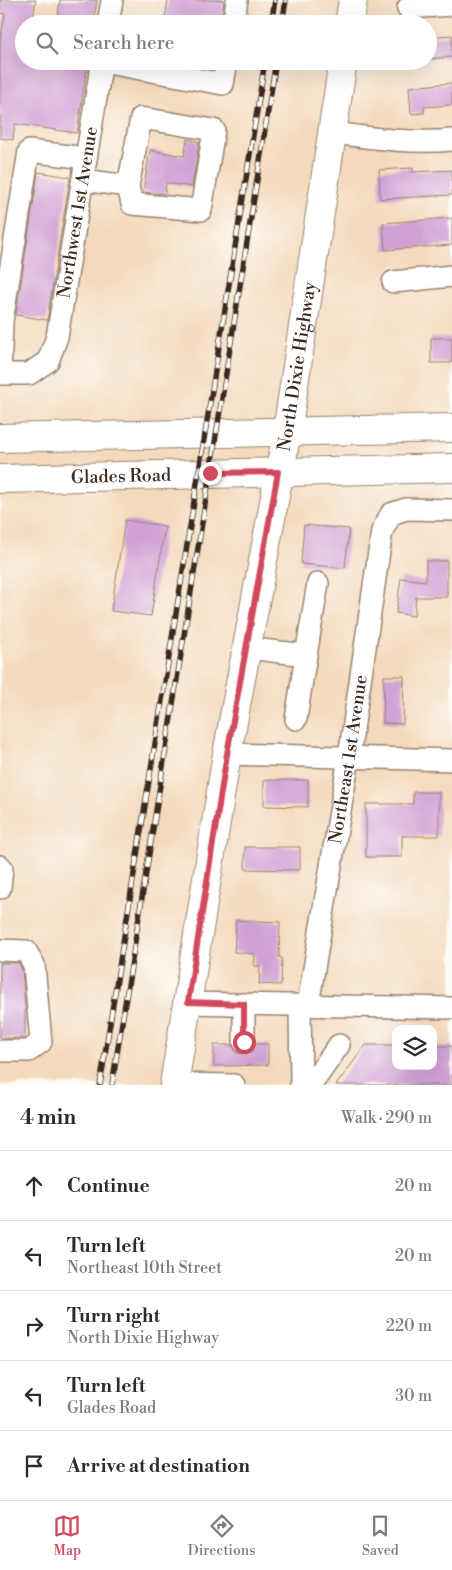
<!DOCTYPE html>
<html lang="en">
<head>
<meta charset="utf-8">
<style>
  body { margin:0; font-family:"Libre Bodoni",serif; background:#f7f7f7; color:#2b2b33 }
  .controls { position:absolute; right:15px; bottom:15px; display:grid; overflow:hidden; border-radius:10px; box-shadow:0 5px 20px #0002 }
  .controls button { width:45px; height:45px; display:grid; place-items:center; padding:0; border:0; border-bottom:1px solid #e1e1e2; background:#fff; color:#2b2b33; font:25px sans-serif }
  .stop { position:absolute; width:15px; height:15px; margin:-11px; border:4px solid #d1495b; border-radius:50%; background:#fff }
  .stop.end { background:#d1495b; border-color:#fff; box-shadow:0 1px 5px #0008 }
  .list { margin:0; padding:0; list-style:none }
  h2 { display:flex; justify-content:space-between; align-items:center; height:65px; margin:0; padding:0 20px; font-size:21px }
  h2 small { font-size:16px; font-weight:400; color:#7c7c81 }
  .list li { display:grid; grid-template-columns:32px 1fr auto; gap:15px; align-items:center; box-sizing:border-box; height:70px; padding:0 20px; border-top:1px solid #e1e1e2 }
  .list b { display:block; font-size:19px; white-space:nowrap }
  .list p { margin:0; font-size:16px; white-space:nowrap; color:#7c7c81 }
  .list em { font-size:16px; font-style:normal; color:#7c7c81 }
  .icon { flex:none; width:28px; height:28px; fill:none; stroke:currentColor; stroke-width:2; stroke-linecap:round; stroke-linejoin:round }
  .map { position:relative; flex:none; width:452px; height:1085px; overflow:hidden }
  .search { position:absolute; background:#fff; box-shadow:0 5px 20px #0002; left:15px; right:15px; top:15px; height:55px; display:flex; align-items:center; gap:12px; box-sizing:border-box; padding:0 18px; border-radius:28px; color:#7c7c81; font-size:19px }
  .sheet { height:415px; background:#fff }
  nav { display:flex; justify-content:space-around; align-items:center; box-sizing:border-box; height:70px; border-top:1px solid #e1e1e2; background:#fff; font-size:14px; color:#7c7c81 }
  nav a { display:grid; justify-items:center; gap:2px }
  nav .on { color:#d1495b }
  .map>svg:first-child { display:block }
</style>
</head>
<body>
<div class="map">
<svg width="452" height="1085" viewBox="0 0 452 1085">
  <rect width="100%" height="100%" fill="#fdfcf7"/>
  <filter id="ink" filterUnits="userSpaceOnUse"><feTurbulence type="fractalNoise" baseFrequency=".02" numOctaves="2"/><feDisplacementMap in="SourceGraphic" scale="10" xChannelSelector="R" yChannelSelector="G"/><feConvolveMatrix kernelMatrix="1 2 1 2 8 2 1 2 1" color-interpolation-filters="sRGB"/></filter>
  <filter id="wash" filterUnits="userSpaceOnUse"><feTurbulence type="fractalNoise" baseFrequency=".0096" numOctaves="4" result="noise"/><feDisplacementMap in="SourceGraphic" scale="20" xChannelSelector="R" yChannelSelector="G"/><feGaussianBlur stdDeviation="1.12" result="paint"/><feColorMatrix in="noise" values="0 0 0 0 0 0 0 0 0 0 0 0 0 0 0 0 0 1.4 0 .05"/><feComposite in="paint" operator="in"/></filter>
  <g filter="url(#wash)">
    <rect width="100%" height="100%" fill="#f4dabd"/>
    <g id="blocks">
      <!-- building -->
      <path fill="#d1a0d5" d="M0 0H36L32 24H24V61H88L77 133 15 124 13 140 0 138V41L5 14 0 13Z
        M60 0H97L93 24H57Z
        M168 0H224L221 24H164Z
        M452 35V57L428 59V37Z
        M452 83V105L424 107V113L411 114 409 87Z
        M187 139 199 142 192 187 166 183 165 194 143 192 150 150 184 156Z
        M413 168V172L452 170V195L380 199 379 170Z
        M38 172 70 177 47 320 16 315Z
        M452 218V245L385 250 383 223Z
        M431 338H452V363H431Z
        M125 520 165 526 151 616 111 611Z
        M304 525 349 529 345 568 301 564Z
        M426 561H447V597H416L414 616 396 613 401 578 426 581Z
        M384 676H404L403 724 383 723Z
        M264 780H308V807L264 806Z
        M413 792H439V836H402V857H366V804H413Z
        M245 847H300V870L245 869Z
        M236 920 280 922 279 957 282 958 281 985 259 984 260 966H254L255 954 234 952Z
        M0 963H19L22 969 25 1009V1038H0Z
        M256 1044H268V1065L214 1066V1045H232L237 1053 244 1054 251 1053Z
        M366 1045H396V1066H433V1046H452V1085H336Z"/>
    </g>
  </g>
  <g filter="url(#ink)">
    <use href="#blocks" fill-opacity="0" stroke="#98826e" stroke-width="1"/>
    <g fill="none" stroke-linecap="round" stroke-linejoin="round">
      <defs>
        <g id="minor">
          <path d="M408 8 452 5"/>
          <path d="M108 24 112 0"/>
          <path d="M233 24 237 0"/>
          <path d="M102 62 223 84 227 61"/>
          <path d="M332 133C372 138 412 144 452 140"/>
          <path d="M83 180 128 186 132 204 201 210 214 130 141 118 128 186"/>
          <path d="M393 282 452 276"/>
          <path id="s1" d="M0 374H29L48 361 57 337 102 61"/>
          <path d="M0 374 2 322 29 151 86 158"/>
          <path d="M246 648 306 655 318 583"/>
          <path d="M296 719 306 655"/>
          <path d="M227 754 452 760"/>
          <path d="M0 866 2 868 0 888"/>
          <path d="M0 950 26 951 34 965 41 1042 29 1051H0"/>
          <path d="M187 1003 452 1008"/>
          <path d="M244 1004V1042"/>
          <path d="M300 1005 301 1085"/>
          <path id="s2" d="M308 1005 349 757 382 531 391 514 406 509 452 510"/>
          <path d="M175 1084 234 1085"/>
          <path d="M311 1085 339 1045"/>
        </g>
        <g id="major">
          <path d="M349 24 353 0"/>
          <path d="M0 438 452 428"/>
          <path id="s3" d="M0 479 452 468"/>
          <path id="s4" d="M174 1085 227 754 287 432 343 61"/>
        </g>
      </defs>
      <!-- minor casing -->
      <use href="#minor" stroke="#98826e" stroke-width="24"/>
      <!-- major casing -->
      <use href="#major" stroke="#98826e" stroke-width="30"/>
      <!-- minor -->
      <use href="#minor" stroke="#fff" stroke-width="21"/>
      <!-- major -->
      <use href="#major" stroke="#fff" stroke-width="28"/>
      <defs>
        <path id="rail" d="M271 24 275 0
          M282 24 286 0
          M100 1085 265 61
          M112 1085 276 61"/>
      </defs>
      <!-- rail casing -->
      <use href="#rail" stroke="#3b2a1e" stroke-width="5.5"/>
      <!-- rail -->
      <use href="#rail" stroke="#fdfcf7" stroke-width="4" stroke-dasharray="11" stroke-linecap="butt"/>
    </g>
  </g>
  <g fill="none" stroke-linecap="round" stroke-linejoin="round" filter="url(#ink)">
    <!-- route -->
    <path stroke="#d1495b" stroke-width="6" d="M210 473 278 472 227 754 188 1002 244 1004V1042"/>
  </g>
  <g text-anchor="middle" stroke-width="4.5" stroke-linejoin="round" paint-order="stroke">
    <!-- street labels -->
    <g font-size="18" fill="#3b2a1e" stroke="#fdfcf7">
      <text dy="6" stroke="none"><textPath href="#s1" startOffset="204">Northwest 1st Avenue</textPath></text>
      <text dy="6" stroke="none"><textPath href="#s4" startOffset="729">North Dixie Highway</textPath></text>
      <text dy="6" stroke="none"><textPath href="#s3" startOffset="121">Glades Road</textPath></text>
      <text dy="6" stroke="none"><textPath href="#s2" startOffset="249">Northeast 1st Avenue</textPath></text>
    </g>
  </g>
</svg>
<div class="controls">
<button><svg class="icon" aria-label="layers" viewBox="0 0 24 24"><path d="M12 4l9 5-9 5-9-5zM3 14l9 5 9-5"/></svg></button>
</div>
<div class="stop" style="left:244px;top:1042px"></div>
<div class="stop end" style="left:210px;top:473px"></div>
<div class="search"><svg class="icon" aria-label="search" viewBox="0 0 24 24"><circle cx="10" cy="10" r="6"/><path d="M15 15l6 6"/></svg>Search here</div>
</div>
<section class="sheet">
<h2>4 min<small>Walk · 290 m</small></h2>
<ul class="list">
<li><svg class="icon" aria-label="ahead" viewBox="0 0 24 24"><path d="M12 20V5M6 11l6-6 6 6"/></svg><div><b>Continue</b></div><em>20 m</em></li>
<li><svg class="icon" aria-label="left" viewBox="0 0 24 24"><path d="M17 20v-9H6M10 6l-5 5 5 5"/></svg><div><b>Turn left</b><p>Northeast 10th Street</p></div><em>20 m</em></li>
<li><svg class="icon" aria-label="right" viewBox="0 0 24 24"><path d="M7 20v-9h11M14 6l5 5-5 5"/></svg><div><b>Turn right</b><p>North Dixie Highway</p></div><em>220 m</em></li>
<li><svg class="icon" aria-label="left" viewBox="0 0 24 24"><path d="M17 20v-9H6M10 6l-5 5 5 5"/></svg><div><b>Turn left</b><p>Glades Road</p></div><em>30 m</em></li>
<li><svg class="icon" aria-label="arrive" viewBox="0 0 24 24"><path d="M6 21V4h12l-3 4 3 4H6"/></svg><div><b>Arrive at destination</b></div></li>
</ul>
</section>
<nav>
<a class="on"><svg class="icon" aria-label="map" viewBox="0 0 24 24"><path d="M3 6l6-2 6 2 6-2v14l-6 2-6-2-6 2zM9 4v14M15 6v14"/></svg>Map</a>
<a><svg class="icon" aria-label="directions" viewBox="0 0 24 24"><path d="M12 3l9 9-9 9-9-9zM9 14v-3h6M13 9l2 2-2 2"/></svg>Directions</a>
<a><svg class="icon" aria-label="saved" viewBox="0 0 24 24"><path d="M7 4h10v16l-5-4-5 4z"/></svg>Saved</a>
</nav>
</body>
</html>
